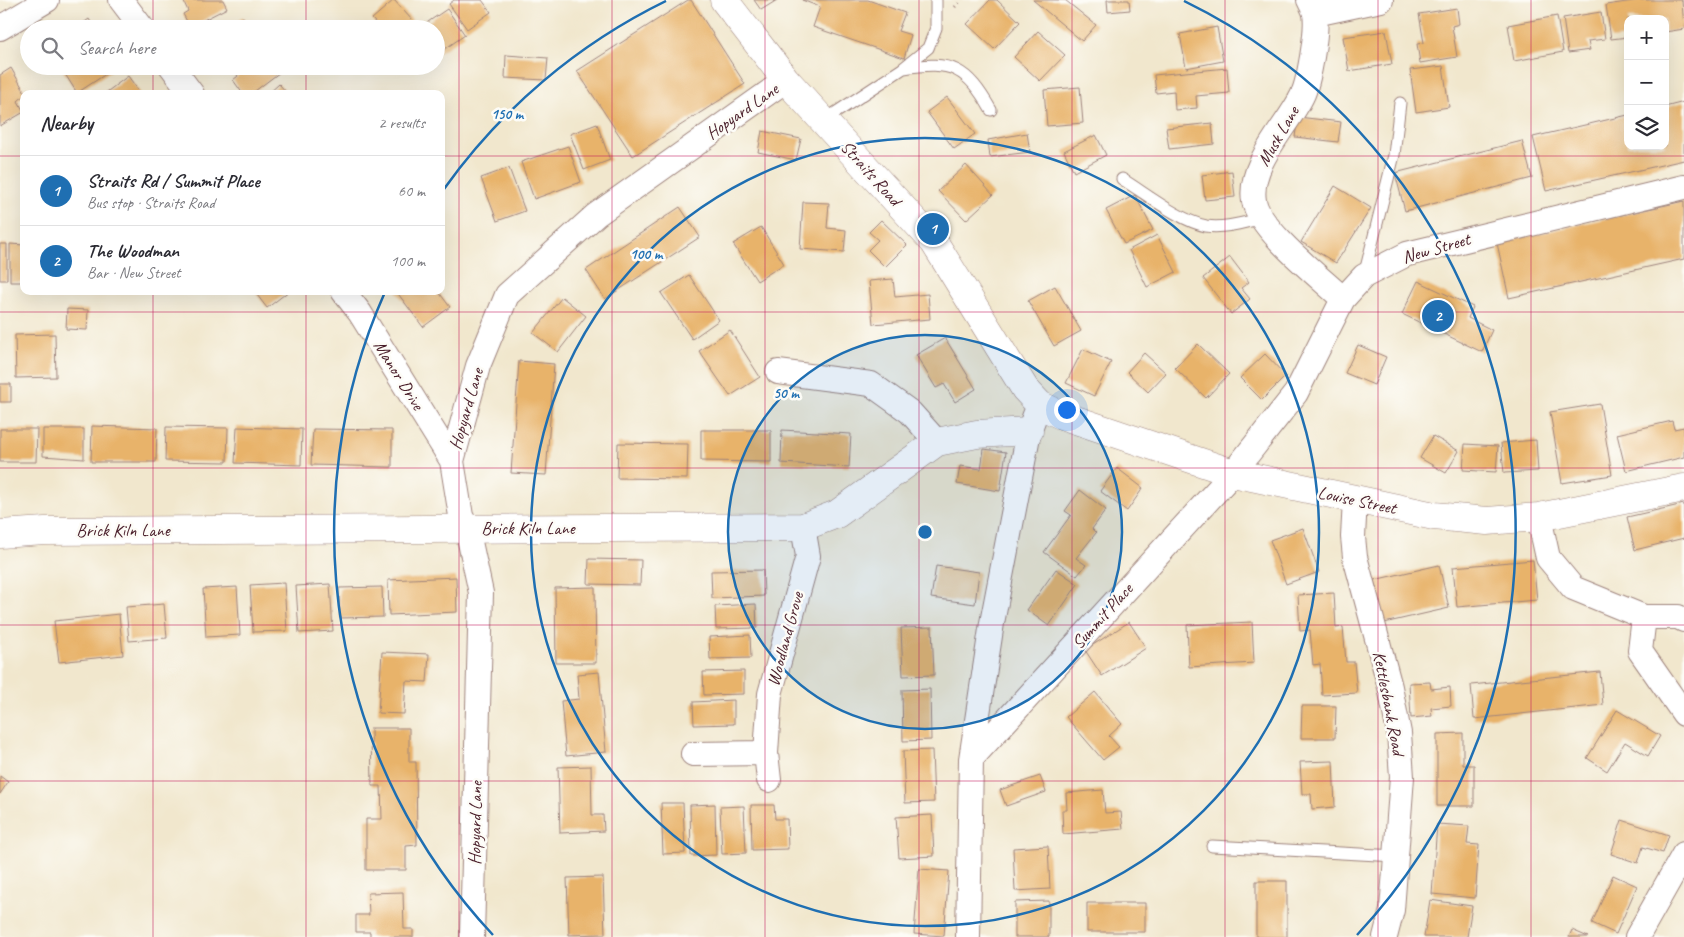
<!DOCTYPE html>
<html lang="en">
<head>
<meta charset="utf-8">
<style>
  body { margin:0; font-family:Caveat,sans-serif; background:#f7f7f7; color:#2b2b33 }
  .controls { position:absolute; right:15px; top:15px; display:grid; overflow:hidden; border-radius:10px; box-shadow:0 5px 20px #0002 }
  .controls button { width:45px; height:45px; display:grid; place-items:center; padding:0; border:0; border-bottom:1px solid #e1e1e2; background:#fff; color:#2b2b33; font:25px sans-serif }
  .you { position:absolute; left:1066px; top:409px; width:18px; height:18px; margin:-12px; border:4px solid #fff; border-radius:50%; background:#1a73e8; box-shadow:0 0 0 8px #1a73e833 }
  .badge { display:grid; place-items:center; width:32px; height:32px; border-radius:50%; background:#1f6fb2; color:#fff; font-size:16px; font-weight:700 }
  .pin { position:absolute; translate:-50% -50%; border:2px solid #fff; box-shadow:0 1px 5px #0006 }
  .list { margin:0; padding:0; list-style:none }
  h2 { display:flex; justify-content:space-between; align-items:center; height:65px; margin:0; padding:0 20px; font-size:21px }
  h2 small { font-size:16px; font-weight:400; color:#7c7c81 }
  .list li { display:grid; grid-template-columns:32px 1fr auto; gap:15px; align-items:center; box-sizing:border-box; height:70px; padding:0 20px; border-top:1px solid #e1e1e2 }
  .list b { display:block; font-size:19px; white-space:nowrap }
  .list p { margin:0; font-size:16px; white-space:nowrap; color:#7c7c81 }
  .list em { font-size:16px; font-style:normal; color:#7c7c81 }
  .icon { flex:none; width:28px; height:28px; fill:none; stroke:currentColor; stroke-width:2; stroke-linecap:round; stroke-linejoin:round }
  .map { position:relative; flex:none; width:1684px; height:937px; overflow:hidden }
  .search { position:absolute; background:#fff; box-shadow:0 5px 20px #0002; left:20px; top:20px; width:425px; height:55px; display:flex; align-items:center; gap:12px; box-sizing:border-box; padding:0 18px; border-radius:28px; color:#7c7c81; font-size:19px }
  .panel { position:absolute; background:#fff; box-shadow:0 5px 20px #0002; left:20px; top:90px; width:425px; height:205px; border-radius:10px }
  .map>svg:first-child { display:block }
</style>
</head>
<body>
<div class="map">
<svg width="1684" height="937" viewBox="0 0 1684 937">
  <rect width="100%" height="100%" fill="#fdfcf7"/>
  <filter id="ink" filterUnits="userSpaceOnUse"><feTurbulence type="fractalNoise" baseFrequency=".02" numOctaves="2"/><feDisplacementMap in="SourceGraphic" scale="10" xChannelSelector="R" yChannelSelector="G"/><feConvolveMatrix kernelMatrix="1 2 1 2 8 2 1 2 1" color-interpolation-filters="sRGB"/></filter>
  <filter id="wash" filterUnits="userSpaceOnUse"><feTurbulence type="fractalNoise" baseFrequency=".0096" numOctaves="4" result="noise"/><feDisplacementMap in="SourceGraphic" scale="20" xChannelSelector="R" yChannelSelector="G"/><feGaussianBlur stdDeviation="1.12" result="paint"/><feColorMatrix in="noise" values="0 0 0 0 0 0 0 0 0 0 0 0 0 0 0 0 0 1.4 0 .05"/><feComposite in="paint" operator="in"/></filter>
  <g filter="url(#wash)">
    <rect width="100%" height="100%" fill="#f1e7cd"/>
    <g id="blocks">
      <!-- building -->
      <path fill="#e8b36b" d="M183 0H223L227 8 190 27 183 14 188 11Z
        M394 0 412 20 403 29H381L372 19Z
        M454 0H482L491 12 467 29 449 4Z
        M688 0H691L745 84 633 156 577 71Z
        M754 0H777L761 10Z
        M802 0H868L905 13 898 31 911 35 904 58 813 27 820 7Z
        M990 0H997L1020 22 994 49 967 24Z
        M1033 0H1065L1096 25 1082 41Z
        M1107 0H1129L1130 10 1108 12Z
        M1640 0H1682L1684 29 1665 32V19H1628V37L1611 39 1606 5Z
        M1457 8 1459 24 1452 26 1457 57 1420 63 1417 44 1424 43 1419 14Z
        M447 9 465 35 436 55V29H428L425 24Z
        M1601 12 1605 39 1588 41 1590 50 1568 53 1563 18Z
        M1557 16 1563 52 1514 61 1508 25Z
        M243 17 251 29H227Z
        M89 19 95 29H75Z
        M1217 27 1223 61 1186 68 1180 34Z
        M1038 31 1065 55 1040 81 1014 57Z
        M1386 31 1392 64 1349 71 1343 37Z
        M506 55 548 58 546 80 505 78Z
        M60 66H118L77 93Z
        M231 66H288L251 94H243L233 80 238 76Z
        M1443 66 1449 107 1416 112 1410 70Z
        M11 68 26 94 18 101 24 112 0 126V75Z
        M1227 68 1229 93 1196 96 1197 108 1175 110 1174 91 1156 93 1154 75Z
        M128 76 141 94H104Z
        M279 84 288 94H268Z
        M1080 87 1083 123 1047 126 1044 90Z
        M947 97 975 134 954 149 927 112Z
        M1684 102V160L1546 191 1533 137 1628 115V146H1665V107Z
        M1298 117 1341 122 1338 142 1295 137Z
        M1212 123 1214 144 1169 149 1166 128Z
        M597 124 610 160 584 170 570 134Z
        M762 131 801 139 796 160 758 152Z
        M1027 133 1030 152 990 157 988 140Z
        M1096 135 1106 155 1074 172 1064 151Z
        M1522 141 1532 178 1405 211 1395 173Z
        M568 146 581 182 534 199 521 162Z
        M966 165 993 195 966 220 938 191Z
        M509 168 525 211 497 221 481 178Z
        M1232 171 1235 197 1205 200 1202 175Z
        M1335 186 1371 208 1336 263 1301 242Z
        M1135 195 1153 230 1124 244 1106 210Z
        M1684 201V259L1509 298 1497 243Z
        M803 202 829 203 827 228 846 230 844 252 800 249Z
        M680 207 700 237 605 299 586 270Z
        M881 220 907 245 885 267 868 250 878 240 869 232Z
        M761 227 784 264 757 281 733 244Z
        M1157 235 1176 272 1147 287 1129 250Z
        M0 244H7V280H0Z
        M10 244 24 245V282H10Z
        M1230 257 1249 282 1241 288 1250 299 1231 314 1203 278Z
        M689 275 719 320 692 339 661 293Z
        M893 279 895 297 928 294 930 319 873 324 869 281Z
        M1418 281 1473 307 1468 318 1492 330 1482 352 1402 314Z
        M1055 286 1081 331 1054 346 1028 301Z
        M254 291H289L267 308Z
        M396 291H438L450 307 423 327Z
        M562 297 586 316 558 352 533 333Z
        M67 309 88 310 87 330 66 329Z
        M730 330 760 377 730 396 699 351Z
        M55 334 56 377 16 378 15 335Z
        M945 338 976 389 955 402 944 384 936 388 916 355Z
        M1198 344 1229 374 1206 398 1175 368Z
        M1358 345 1386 357 1374 385 1345 373Z
        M1083 349 1111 362 1094 396 1066 383Z
        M1144 353 1166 373 1148 392 1127 372Z
        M1265 354 1286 376 1262 400 1240 378Z
        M519 361 554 364 546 475 511 473Z
        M0 384H11V402H0Z
        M1600 404 1612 475 1562 483 1550 412Z
        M1672 421 1674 429 1684 427V457L1626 471 1617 434Z
        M92 426 157 428 156 462H91Z
        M166 427 228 428 227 462 165 461Z
        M237 427 302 429 301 465 235 463Z
        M0 429H37L36 462H0Z
        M43 429H84V459L43 456Z
        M313 429 392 430V467L311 465Z
        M701 430H771V462L701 461Z
        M782 430 851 434 849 467 781 463Z
        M1433 436 1459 451 1446 473 1420 458Z
        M1536 440 1538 471 1504 473 1501 443Z
        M618 443 688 444 687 479 617 478Z
        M1465 444 1498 446 1496 472 1463 470Z
        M984 449 1006 452 1000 491 957 484 960 466 981 469Z
        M1117 468 1143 488 1127 511 1100 491Z
        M1080 490 1106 510 1092 529 1096 533 1076 558 1086 565 1077 576 1044 552 1071 515 1065 511Z
        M1684 504V538L1635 550 1627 517Z
        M1303 528 1319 572 1286 584 1270 540Z
        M589 559 641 560 640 585 588 584Z
        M1533 560 1537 600 1457 607 1453 567Z
        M1439 565 1449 608 1384 623 1374 580Z
        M936 566 979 572 975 604 931 598Z
        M1056 569 1078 584 1049 626 1027 610Z
        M763 570 764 596 712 598 711 571Z
        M456 577 457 612 389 615 388 580Z
        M284 583 287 631 253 632 250 585Z
        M330 584 333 631 299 633 296 586Z
        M237 587 240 635 206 637 203 589Z
        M382 587 383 617 340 618 339 588Z
        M595 587 596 663H556L555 588Z
        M1334 593 1336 628 1343 627 1346 662H1354L1357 693 1322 695 1320 664 1313 665 1310 630 1300 631 1298 595Z
        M164 604 167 638 129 641 126 607Z
        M756 604 757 628 716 629 715 606Z
        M119 614 123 655 59 662 54 621Z
        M1129 622 1146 648 1102 676 1085 650Z
        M1252 622 1254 663 1189 667 1187 625Z
        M932 627 934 675 903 676 901 628Z
        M750 635 751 658 710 659 709 637Z
        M382 652 429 654 427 682 406 681 404 714 378 713Z
        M744 671V694L704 695 703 672Z
        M599 672 606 752 566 756 561 701 579 699 577 674Z
        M1600 672 1603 705 1474 719 1471 685Z
        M1430 682 1431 689 1450 687 1451 706 1431 708 1432 716 1411 718 1409 683Z
        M930 689 931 740 903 741 902 690Z
        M1095 692 1122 724 1109 736 1119 747 1103 760 1066 717Z
        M734 700V724L694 725 693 702Z
        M1302 706H1336L1335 738H1301Z
        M1617 710 1660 736 1648 756 1625 742 1607 771 1587 758Z
        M371 728H409V762H416L417 845 406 846V870H366V819H382L381 786H372Z
        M1463 733V765H1474V806H1437V734Z
        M932 750 934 802 905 803 903 751Z
        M1333 761 1335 807 1312 809 1311 794H1302L1300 762Z
        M591 766 592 815H603L604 831 560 833 558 767Z
        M0 776 8 782 0 794Z
        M1040 776 1046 792 1006 806 1000 790Z
        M1103 790 1105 813 1121 812 1123 829 1063 834 1062 810H1067L1066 793Z
        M661 803H683L685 853 663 854Z
        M715 804 716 855 691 856 690 805Z
        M751 805H774L775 819H787L788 849 752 850Z
        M744 806 746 853 722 854 720 807Z
        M932 815 934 856 899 858 896 817Z
        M1622 820 1669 835 1663 853 1643 847 1638 863 1611 854Z
        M1437 824 1469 826 1467 844 1479 845 1475 898 1432 894Z
        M1048 846 1050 889 1015 891 1013 848Z
        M919 869 949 871 944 936 914 934Z
        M1613 875 1637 886 1616 934 1592 923Z
        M603 877 605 934 569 935 567 878Z
        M1256 881H1287V937H1256Z
        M403 892 404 929H413V937H370V932H356V915H369L368 893Z
        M1430 900 1472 906 1467 937H1424Z
        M1049 901V937H1015V902Z
        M1087 903H1145V932H1087Z
        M1572 930 1588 937H1569Z"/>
    </g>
  </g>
  <g filter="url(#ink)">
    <use href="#blocks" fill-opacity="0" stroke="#9e837c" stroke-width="1"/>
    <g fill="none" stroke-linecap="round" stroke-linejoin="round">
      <defs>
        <path id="service" d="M904 68C952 60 967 68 991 110
          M823 121 902 69 928 48 936 28V0
          M1122 179C1145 193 1180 221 1206 226 1225 229 1245 222 1263 218
          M1364 276 1394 155 1400 103
          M1212 846 1396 856"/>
        <path id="minor" d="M121 0 143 29
          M1309 0C1311 4 1314 9 1315 14 1318 29 1309 82 1302 96 1287 127 1248 164 1254 201 1259 230 1321 278 1343 299
          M1315 14 1381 0
          M0 28 47 0
          M171 66 192 94
          M343 291 360 313 452 461
          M778 372 871 384 910 412 937 442
          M1355 500 1353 537 1355 557 1390 687 1399 733 1402 777 1392 910 1385 937
          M1539 517 1548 558 1573 588 1644 617H1678L1684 620
          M1644 617 1640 651 1684 714
          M693 754 766 753
          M971 759 1233 473 1296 393 1343 299 1364 276 1407 254 1684 187
          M769 780 766 753 770 694 808 556 803 527
          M472 937 481 593 467 528 461 516 452 461 478 366 507 295 596 215 786 80
          M968 937 971 759 992 623 1029 431 1035 415
          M1637 937 1684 854"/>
        <path id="tertiary" d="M724 0 786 80 934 242 1025 389 1040 405 1061 415 1233 473 1434 516 1487 521 1539 517 1684 488
          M0 534 45 531 803 527 837 514 937 442 977 434 1029 431"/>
      </defs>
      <!-- service casing -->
      <use href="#service" stroke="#9e837c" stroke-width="13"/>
      <!-- minor casing -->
      <use href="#minor" stroke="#9e837c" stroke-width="26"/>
      <!-- tertiary casing -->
      <use href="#tertiary" stroke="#9e837c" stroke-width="29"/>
      <!-- path -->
      <path stroke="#9e837c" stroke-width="3" stroke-dasharray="1 4" stroke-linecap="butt" d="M955 7 962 0"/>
      <!-- service -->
      <use href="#service" stroke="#fff" stroke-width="11"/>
      <!-- minor -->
      <use href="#minor" stroke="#fff" stroke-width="24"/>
      <!-- tertiary -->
      <use href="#tertiary" stroke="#fff" stroke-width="28"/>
    </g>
  </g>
  <!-- grid -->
  <path fill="none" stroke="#c2185b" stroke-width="1" stroke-opacity="0.55" d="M153 0V29M306 0V29M459 0V937M612 0V937M765 0V937M919 0V937M1072 0V937M1225 0V937M1378 0V937M1531 0V937M153 66V94M306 66V94M0 156H24M441 156H1684M153 291V937M306 291V937M0 312H1684M0 468H1684M0 625H1684M0 781H1684"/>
  <!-- distance rings -->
  <circle cx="925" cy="532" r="197" fill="#1f6fb2" fill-opacity=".12"/>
  <g fill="none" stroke="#1f6fb2" stroke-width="2.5">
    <circle cx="925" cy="532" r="197"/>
    <circle cx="925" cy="532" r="394"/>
    <path d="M493 935A591 591 0 0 1 385 292M444 189A591 591 0 0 1 666 1M1184 1A591 591 0 0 1 1357 935"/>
  </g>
  <g text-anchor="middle" stroke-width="5" stroke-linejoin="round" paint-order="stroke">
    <!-- street labels -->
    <g font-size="18" fill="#4a1f2b" stroke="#fdfcf7">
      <text transform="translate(742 111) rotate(-35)" y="6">Hopyard Lane</text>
      <text transform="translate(1278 136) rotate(-60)" y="6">Musk Lane</text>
      <text transform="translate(871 173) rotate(48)" y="6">Straits Road</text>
      <text transform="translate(1436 248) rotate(-16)" y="6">New Street</text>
      <text transform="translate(399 375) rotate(58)" y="6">Manor Drive</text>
      <text transform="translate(466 409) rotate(-74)" y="6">Hopyard Lane</text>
      <text transform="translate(1357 500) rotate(12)" y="6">Louise Street</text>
      <text x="528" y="534">Brick Kiln Lane</text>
      <text x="123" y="536">Brick Kiln Lane</text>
      <text transform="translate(1102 616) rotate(-48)" y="6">Summit Place</text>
      <text transform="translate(785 639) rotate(-75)" y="6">Woodland Grove</text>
      <text transform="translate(1389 703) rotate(79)" y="6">Kettlesbank Road</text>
      <text transform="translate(475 823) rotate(-89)" y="6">Hopyard Lane</text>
    </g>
  </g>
  <circle cx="925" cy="532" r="8" fill="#1f6fb2" stroke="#fdfcf7" stroke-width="2.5"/>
  <g font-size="15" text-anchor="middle" font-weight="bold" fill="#1f6fb2" stroke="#fdfcf7" stroke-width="5" stroke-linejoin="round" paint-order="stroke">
    <text x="507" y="119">150 m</text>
    <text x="646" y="259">100 m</text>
    <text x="786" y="398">50 m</text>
  </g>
</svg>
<div class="controls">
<button>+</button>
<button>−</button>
<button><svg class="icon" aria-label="layers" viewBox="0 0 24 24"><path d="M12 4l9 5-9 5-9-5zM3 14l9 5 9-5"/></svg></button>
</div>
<div class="you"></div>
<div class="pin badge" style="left:933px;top:229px">1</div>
<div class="pin badge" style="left:1438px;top:316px">2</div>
<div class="search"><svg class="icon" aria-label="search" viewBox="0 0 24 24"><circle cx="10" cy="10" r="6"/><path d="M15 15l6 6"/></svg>Search here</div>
<section class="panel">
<h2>Nearby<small>2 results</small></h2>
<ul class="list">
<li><span class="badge">1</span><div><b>Straits Rd / Summit Place</b><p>Bus stop · Straits Road</p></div><em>60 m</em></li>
<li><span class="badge">2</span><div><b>The Woodman</b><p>Bar · New Street</p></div><em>100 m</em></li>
</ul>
</section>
</div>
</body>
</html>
